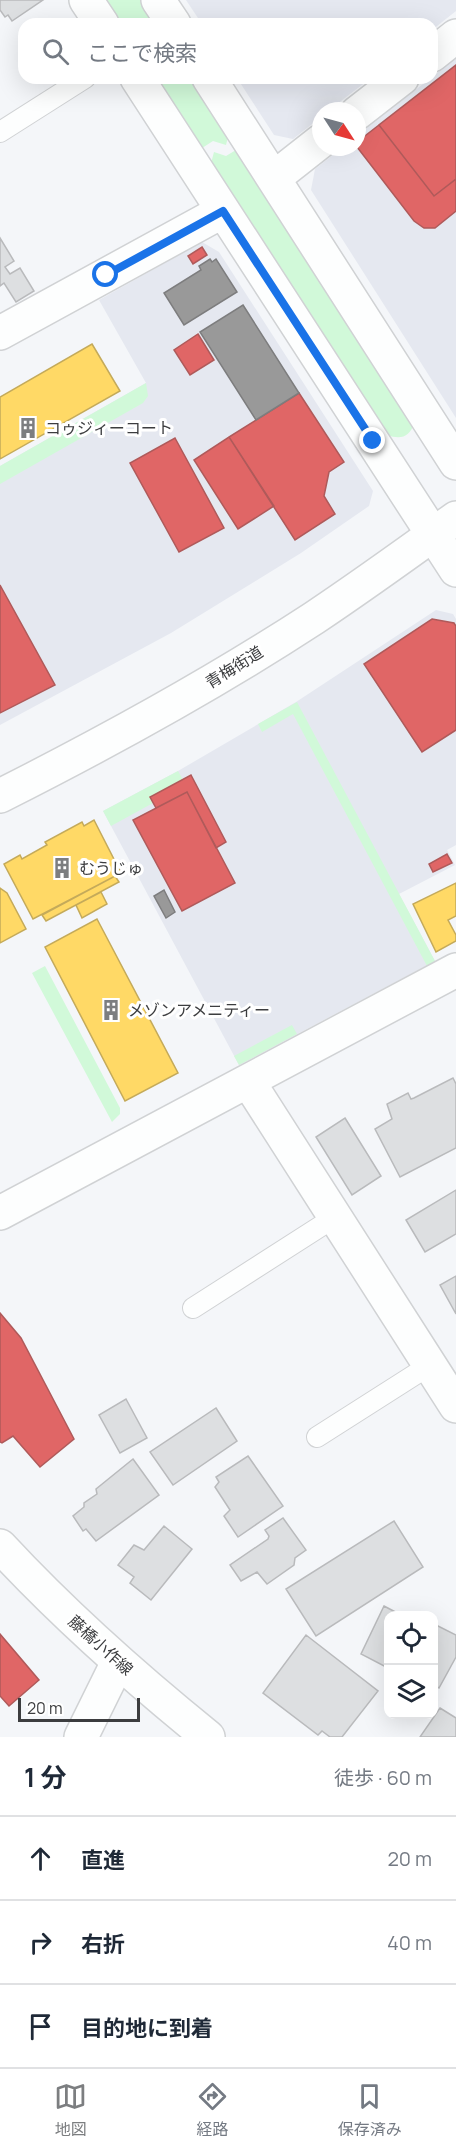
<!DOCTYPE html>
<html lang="ja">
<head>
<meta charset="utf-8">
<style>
  body { margin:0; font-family:Manrope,"Noto Sans JP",sans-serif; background:#f2f2f3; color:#1f2937 }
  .controls { position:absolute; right:18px; bottom:18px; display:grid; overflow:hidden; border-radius:12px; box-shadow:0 6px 24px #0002 }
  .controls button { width:54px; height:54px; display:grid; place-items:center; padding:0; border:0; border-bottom:2px solid #e0e1e3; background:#fff; color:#1f2937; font:30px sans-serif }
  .compass { position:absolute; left:312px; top:102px; width:54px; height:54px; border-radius:50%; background:#fff; box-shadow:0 6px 24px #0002; rotate:126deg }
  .scale { position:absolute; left:18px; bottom:15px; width:122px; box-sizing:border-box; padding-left:6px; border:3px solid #3c3d3f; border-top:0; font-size:16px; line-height:21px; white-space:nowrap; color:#3c3d3f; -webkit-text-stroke:4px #fff; paint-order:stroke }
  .stop { position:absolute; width:18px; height:18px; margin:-14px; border:4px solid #1a73e8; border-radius:50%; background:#fff }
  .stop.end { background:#1a73e8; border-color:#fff; box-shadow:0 2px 6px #0008 }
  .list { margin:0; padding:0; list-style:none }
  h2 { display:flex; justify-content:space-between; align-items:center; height:78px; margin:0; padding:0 24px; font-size:26px }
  h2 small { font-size:20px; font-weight:400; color:#747a83 }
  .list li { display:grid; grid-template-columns:39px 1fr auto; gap:18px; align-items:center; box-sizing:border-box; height:84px; padding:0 24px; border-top:2px solid #e0e1e3 }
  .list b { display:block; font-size:22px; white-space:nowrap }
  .list em { font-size:20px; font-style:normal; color:#747a83 }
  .icon { flex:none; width:33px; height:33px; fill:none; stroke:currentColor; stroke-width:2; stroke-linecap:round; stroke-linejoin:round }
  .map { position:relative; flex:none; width:456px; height:1737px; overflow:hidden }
  .search { position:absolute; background:#fff; box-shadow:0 6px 24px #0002; left:18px; right:18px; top:18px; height:66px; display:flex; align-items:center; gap:15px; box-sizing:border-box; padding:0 21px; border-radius:18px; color:#747a83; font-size:22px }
  .sheet { height:330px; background:#fff }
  nav { display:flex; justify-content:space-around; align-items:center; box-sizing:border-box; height:84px; border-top:2px solid #e0e1e3; background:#fff; font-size:16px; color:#747a83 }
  nav a { display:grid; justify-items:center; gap:3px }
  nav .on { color:#7c7e80 }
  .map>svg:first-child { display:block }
</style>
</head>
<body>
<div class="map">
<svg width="456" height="1737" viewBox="0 0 456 1737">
  <rect width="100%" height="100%" fill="#f4f6f9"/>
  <!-- built -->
  <path fill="#e5e8f0" d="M186 0H456V11L432 30V24H202Z
    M456 58V418L311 190 315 169 343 147H357V136Z
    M237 78H371L328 111H321V117L293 139 274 135Z
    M202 242 219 252 373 491 369 506 301 553 171 633 0 725V466L146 383 99 300Z
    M436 610 453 614 456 619V845L447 850 455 865 399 894 435 961 239 1065 103 811 178 771 296 702Z"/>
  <!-- green -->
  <path fill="#d1f9d9" d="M102 0H146L162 24H118Z
    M152 78H197L230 129 226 145 213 141 199 150Z
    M241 147 414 423C410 437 401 440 387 435L210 167 214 152 226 156Z
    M146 383 148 396 143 403 0 484V466Z
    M297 702 435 961 427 966 293 714 262 732 258 724Z
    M178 771 186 785 111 826 103 811Z
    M45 966 120 1108V1114L112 1122 32 973Z
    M292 1025 297 1034 239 1065 234 1056Z"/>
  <!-- homes -->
  <path fill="#ffd966" stroke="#c4aa5a" stroke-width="1.5" d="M92 344 120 391 0 459V397Z
    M94 820 121 873 33 919 4 864 20 855 22 859 47 845 45 842 82 822 84 826Z
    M115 876 119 882 46 921 42 915Z
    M456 883V916L448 920 456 935V941L436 952 413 904Z
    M0 888 7 893 26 929 0 943Z
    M101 892 107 904 82 918 76 905Z
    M97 919 178 1073 125 1101 45 947Z"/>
  <!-- shops -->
  <path fill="#e06666" stroke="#af5a5a" stroke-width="1.5" d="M456 65V179L434 196 379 125Z
    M379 125 434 196 456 179V211L435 228H424L414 221 357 147V142Z
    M202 247 207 255 193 264 188 256Z
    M198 334 214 360 190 375 174 350Z
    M299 393 344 462 329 472 324 496 335 514 295 540 229 437Z
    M229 437 274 506 238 529 194 460Z
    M175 438 224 528 179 552 130 463Z
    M0 585 55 685 0 713Z
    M432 619 454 623 456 626V730L422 752 364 664Z
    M191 775 226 842 216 848 187 792 156 808 150 797Z
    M187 792 235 883 182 911 133 820Z
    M447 854 452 863 433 872 429 864Z
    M0 1313 21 1338 74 1439 40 1467 13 1436 2 1443 0 1442Z
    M0 1634 39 1680 9 1706 0 1696Z"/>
  <!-- industry -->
  <path fill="#999" stroke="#7d7d7e" stroke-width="1.5" d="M210 259 212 262 216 259 237 292 184 325 164 293 201 270 199 266Z
    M243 305 299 393 256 420 200 332Z
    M164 890 175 912 166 918 154 896Z"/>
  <!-- building -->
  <path fill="#dddfe1" stroke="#b9babc" stroke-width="1.5" d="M0 0H43L12 21 8 15 5 17 0 10Z
    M0 238 14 261 5 267 10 274 20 268 34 291 16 302 4 283 0 286Z
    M453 1078 456 1084V1148L400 1177 375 1129 392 1119 387 1104 408 1093 411 1099 414 1098Z
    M345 1118 381 1176 352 1195 316 1137Z
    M456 1190V1234L425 1252 406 1220Z
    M456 1276V1314L440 1285Z
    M126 1399 147 1438 120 1453 99 1415Z
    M216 1408 237 1441 173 1485 150 1452Z
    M248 1456 283 1506 238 1537 224 1516 230 1510 215 1487 219 1482 216 1477Z
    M133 1459 159 1495 96 1541 86 1529 83 1531 73 1516 84 1507V1503L97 1494 96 1489Z
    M283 1518 306 1550 295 1558 294 1565 267 1584 257 1572 241 1581 230 1565 268 1539 269 1536 265 1530Z
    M394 1521 423 1567 316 1636 286 1589Z
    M164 1526 192 1549 151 1600 130 1583 134 1577 118 1565 134 1545 144 1550Z
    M384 1606 403 1616H388V1668L361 1654Z
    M434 1624 456 1635V1657L439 1688 434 1685Z
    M306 1635 378 1691 342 1737H330L322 1731 318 1735 263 1693Z
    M440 1708 456 1718V1737H420Z"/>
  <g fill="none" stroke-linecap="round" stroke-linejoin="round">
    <defs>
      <path id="lane" d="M0 132 85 78
        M193 1308 335 1217
        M317 1437 430 1365"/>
      <path id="street" d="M86 0 102 24
        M158 0 174 24
        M432 55 456 36
        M137 78 456 570
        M209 78 456 463
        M357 113 402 78
        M274 178 321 141
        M0 333 223 211
        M248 1081 456 1406
        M0 1213 456 970
        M81 1737 118 1662"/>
      <path id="secondary" d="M0 1546C64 1615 135 1678 208 1737"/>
      <path id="primary" d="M0 796C107 742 213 684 314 618 362 586 409 552 456 518"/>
    </defs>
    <!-- lane casing -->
    <use href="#lane" stroke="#d0d2d4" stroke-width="22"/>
    <!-- street casing -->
    <use href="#street" stroke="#d0d2d4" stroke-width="36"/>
    <!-- secondary casing -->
    <use href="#secondary" stroke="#d0d2d4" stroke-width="36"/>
    <!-- primary casing -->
    <use href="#primary" stroke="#d0d2d4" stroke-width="36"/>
    <!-- lane -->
    <use href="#lane" stroke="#fdfefe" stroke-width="20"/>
    <!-- street -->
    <use href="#street" stroke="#fdfefe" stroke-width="33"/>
    <!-- secondary -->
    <use href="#secondary" stroke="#fdfefe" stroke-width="33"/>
    <!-- primary -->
    <use href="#primary" stroke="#fdfefe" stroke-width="33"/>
  </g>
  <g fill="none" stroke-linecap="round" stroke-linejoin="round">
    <!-- route -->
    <path stroke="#1a73e8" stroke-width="8" d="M106 275 223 211 373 441"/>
  </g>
  <!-- icons -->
  <defs>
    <symbol id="building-bare" viewBox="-9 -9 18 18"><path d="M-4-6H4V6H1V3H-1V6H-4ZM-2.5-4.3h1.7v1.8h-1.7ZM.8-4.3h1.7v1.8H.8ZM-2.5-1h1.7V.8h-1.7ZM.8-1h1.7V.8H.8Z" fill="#7c7e80" stroke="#fff" stroke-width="2.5" paint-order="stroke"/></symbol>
  </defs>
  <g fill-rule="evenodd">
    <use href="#building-bare" x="13" y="413" width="30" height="30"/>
    <use href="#building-bare" x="47" y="853" width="30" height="30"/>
    <use href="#building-bare" x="96" y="995" width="30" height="30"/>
  </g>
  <g text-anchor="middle" stroke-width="6" stroke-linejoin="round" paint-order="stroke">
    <!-- poi labels -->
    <g font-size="16" fill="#3c3d3f" stroke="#fff" text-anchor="start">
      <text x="45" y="434">コゥジィーコート</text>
      <text x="79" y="874">むうじゅ</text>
      <text x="128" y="1016">メゾンアメニティー</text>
    </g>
    <!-- street labels -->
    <g font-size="16" fill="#3c3d3f" stroke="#fff">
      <text transform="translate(234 667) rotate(-32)" y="6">青梅街道</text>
      <text transform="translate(101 1645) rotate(42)" y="6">藤橋小作線</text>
    </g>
  </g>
</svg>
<div class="controls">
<button><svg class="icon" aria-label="locate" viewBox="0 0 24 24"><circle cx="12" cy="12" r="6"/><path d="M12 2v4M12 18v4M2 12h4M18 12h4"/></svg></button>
<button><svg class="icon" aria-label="layers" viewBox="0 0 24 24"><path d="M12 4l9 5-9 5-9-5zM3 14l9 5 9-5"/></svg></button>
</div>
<svg class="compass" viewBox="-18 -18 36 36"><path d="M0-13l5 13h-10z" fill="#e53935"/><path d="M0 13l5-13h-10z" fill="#747a83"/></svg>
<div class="scale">20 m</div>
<div class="stop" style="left:106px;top:275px"></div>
<div class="stop end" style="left:373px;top:441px"></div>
<div class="search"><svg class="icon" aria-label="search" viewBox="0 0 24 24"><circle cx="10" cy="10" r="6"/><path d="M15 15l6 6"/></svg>ここで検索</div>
</div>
<section class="sheet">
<h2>1 分<small>徒歩 · 60 m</small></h2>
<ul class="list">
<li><svg class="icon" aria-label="ahead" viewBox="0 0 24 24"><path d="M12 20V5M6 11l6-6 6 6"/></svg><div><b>直進</b></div><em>20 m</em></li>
<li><svg class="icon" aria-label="right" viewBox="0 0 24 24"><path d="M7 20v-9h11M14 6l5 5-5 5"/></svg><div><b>右折</b></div><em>40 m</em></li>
<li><svg class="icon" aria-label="arrive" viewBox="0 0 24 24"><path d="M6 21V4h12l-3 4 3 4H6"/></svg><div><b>目的地に到着</b></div></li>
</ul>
</section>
<nav>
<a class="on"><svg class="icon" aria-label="map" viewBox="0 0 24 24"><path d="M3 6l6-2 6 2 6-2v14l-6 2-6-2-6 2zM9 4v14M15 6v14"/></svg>地図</a>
<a><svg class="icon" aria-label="directions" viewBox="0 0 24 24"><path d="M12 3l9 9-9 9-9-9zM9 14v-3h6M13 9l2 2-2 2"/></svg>経路</a>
<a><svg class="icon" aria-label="saved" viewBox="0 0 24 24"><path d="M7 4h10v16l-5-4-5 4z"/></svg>保存済み</a>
</nav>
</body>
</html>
